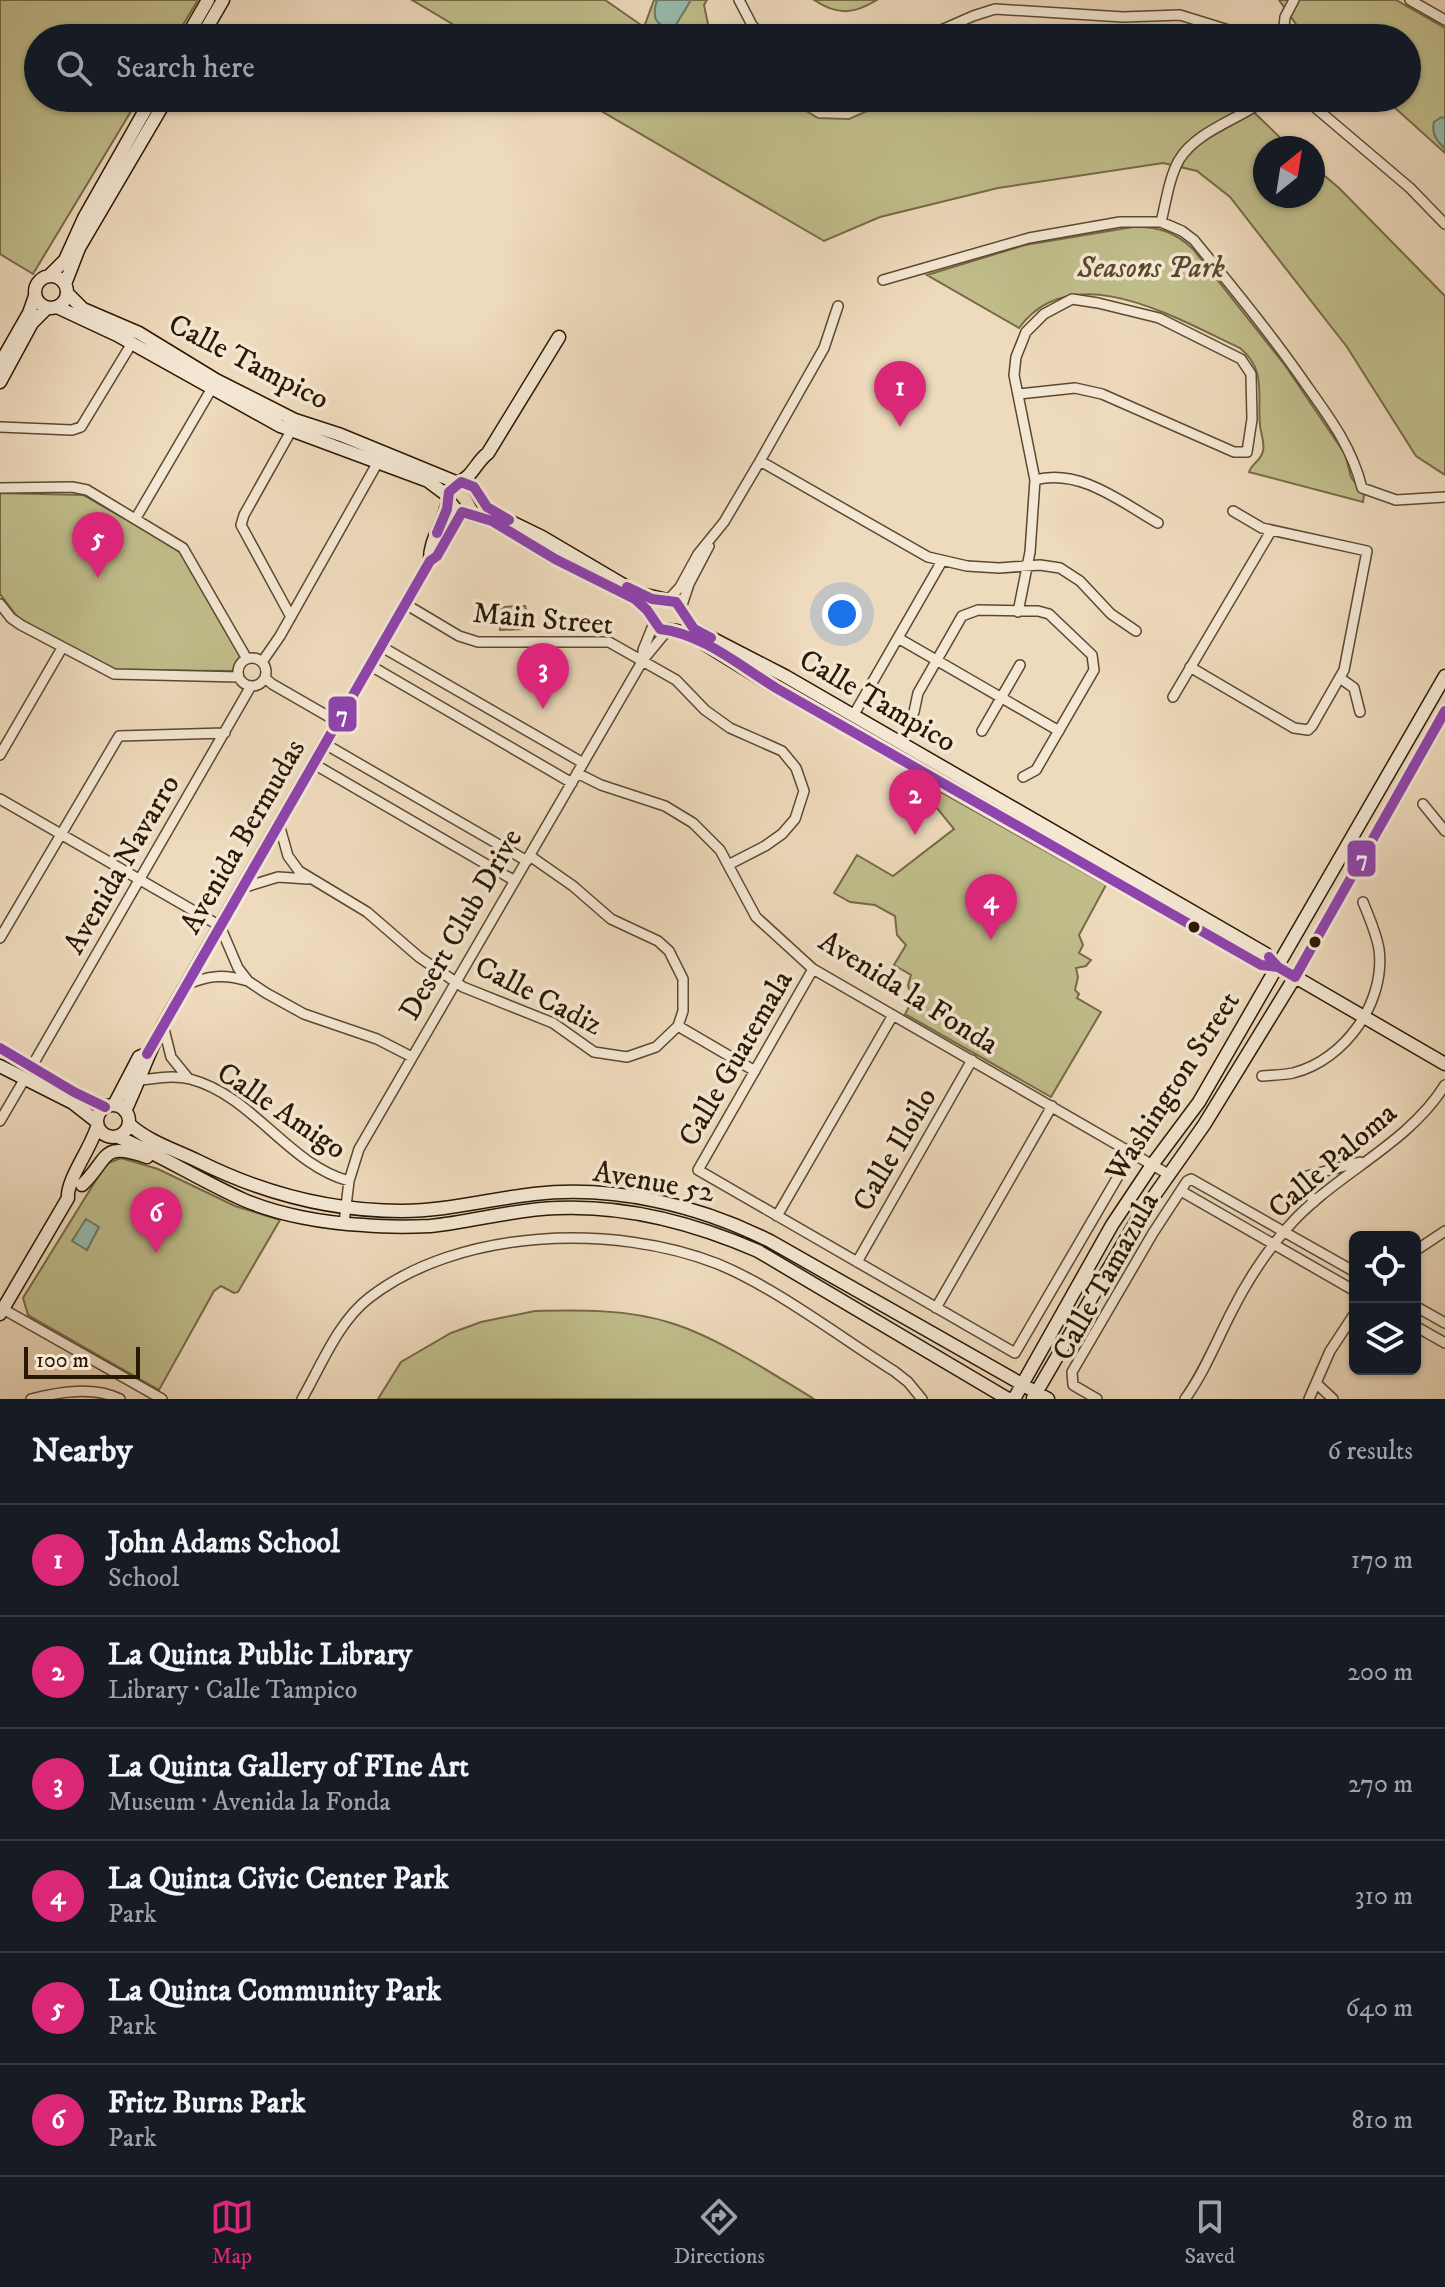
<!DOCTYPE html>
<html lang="en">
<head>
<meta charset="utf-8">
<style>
  body { margin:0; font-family:"IM FELL DW Pica",serif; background:#20242c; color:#f1f3f6 }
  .controls { position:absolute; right:24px; bottom:24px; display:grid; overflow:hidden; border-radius:12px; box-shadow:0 2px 6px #0004 }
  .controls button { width:72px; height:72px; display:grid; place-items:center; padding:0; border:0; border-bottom:2px solid #363941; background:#171b24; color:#f1f3f6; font:40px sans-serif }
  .compass { position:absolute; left:1253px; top:136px; width:72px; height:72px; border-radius:50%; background:#171b24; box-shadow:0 2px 6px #0004; rotate:30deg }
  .scale { position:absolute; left:24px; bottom:20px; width:116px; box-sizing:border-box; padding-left:8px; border:4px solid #2b1802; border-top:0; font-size:22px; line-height:28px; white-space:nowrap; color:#2b1802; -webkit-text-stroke:6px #f4e7d3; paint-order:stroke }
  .you { position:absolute; left:842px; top:614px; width:28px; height:28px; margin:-20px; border:6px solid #fff; border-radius:50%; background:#1a73e8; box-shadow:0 0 0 12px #1a73e833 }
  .badge { display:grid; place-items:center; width:52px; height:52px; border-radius:50%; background:#db2777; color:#fff; font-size:26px; font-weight:700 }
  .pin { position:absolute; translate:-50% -66px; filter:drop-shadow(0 2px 4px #0008) }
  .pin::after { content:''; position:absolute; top:42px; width:28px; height:24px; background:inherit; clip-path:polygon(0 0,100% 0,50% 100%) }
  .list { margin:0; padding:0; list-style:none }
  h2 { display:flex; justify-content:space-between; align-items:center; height:104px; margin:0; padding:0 32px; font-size:34px }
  h2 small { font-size:26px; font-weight:400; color:#9ea1a6 }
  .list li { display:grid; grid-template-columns:52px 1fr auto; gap:24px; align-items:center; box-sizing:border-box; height:112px; padding:0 32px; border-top:2px solid #363941 }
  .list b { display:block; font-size:30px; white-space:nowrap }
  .list p { margin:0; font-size:26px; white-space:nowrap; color:#9ea1a6 }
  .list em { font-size:26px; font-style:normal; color:#9ea1a6 }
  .icon { flex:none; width:44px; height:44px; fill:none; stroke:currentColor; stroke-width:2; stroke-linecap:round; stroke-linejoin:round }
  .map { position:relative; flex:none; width:1445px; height:1399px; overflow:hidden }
  .search { position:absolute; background:#171b24; box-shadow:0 2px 6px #0004; left:24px; right:24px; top:24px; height:88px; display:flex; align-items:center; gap:20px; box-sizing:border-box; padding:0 28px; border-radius:44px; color:#9ea1a6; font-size:30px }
  .sheet { height:776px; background:#171b24 }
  nav { display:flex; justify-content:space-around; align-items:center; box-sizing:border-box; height:112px; border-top:2px solid #363941; background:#171b24; font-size:22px; color:#9ea1a6 }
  nav a { display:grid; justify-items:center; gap:4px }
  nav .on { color:#db2777 }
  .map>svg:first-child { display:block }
</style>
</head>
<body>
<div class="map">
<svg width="1445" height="1399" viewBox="0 0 1445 1399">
  <rect width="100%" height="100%" fill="#eedabc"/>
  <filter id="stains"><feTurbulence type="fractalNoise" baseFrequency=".0025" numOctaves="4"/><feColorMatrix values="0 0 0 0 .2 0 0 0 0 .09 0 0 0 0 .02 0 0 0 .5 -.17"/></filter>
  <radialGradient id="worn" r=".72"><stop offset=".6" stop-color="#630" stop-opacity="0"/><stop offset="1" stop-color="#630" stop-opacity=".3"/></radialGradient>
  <!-- green -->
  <path fill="#c0bd8b" stroke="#766a46" stroke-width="2" d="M0 0H198L175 38H38V98H139L33 274 0 254Z
    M412 0H605L644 27 654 0H707L704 5 711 38H476Z
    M814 0H877C854 14 838 16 814 0Z
    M1279 0H1396L1445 28V153L1384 98H1407V38H1316L1298 27Z
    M579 98H785L818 118 849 119 897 98H1239L1291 148H1265V196H1313V166L1339 188 1445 296V475L1416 456 1347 347 1230 197 1197 171 1163 163 998 188 880 217 824 241Z
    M1133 227C1158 226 1175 232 1193 249L1284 364 1345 454 1351 477 1364 495 1363 502 1249 472C1252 463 1261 461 1263 451 1265 443 1261 434 1260 426 1257 395 1267 370 1240 348 1177 319 1073 255 1019 328L927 275 1025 245Z
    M0 493 83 495 173 546 181 553 242 654 233 671 110 670 19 619 0 594Z
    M514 606H525L530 622 524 629 500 630V610L505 607Z
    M939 791 1106 885 1079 935 1083 945 1079 953 1091 960 1086 966 1076 968 1078 977 1075 990 1079 994 1077 998 1101 1012 1051 1097 905 1014 912 1001 908 985 911 975 894 965 906 945 897 935 895 916 875 905 850 902 834 893 857 855 893 876 954 829 932 802Z
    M121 1158 158 1169 235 1206 280 1220 238 1292 234 1293 221 1286 214 1291 159 1390 28 1315 23 1298 106 1164Z
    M535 1311C579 1310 628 1309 671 1323 717 1337 773 1374 814 1399H378L401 1362 451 1333 481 1322Z"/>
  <!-- water -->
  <path fill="#99bbae" stroke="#6d7a69" stroke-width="2" d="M657 0H691L674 28C654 27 652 16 657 0Z
    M1442 117 1445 119V149C1437 141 1431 134 1434 122Z
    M86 1219 99 1227 87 1250 72 1241Z"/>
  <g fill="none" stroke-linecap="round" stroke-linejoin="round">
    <defs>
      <path id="street" d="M739 0 752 25 764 38
        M1410 0 1445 20
        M923 38 973 16 995 9 1123 17 1180 15 1238 33 1246 38
        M1283 38 1285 17 1294 0
        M1304 98 1410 188 1445 224
        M1161 222C1166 202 1169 178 1179 160 1197 130 1241 119 1267 98
        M883 280 1029 238 1120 222H1161L1182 231 1194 240C1233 288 1272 335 1307 386 1330 418 1352 448 1362 488L1396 500 1445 497
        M0 427 72 430 81 427 132 343
        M291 431 244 515 241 525 291 617
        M760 461 928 557 967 566 999 568 1040 565 1060 568 1080 581 1111 614 1136 631
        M1035 480C1080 468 1121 502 1158 523
        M0 488 72 487 87 490 183 548 247 659
        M136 518 215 383
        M668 600 680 587 698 554 724 522 760 461 824 348 838 306
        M0 604 11 618 21 625 114 674 239 677
        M407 605 459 636 478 642H609L676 680 705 710 730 728 782 751 796 768 804 791 795 819 782 834 765 846 730 864
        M681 608 689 584 709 546
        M1018 612 1030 552 1035 480 1014 375 1016 357 1026 332 1044 314 1072 299 1098 303 1159 318 1241 359 1251 374 1252 419 1247 452H1234L1102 394 1075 388 1019 394
        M898 638 1059 731
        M382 647 583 763
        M238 672a14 14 0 1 1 28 0a14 14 0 1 1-28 0Z
        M643 660V650L654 623
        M262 662 280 636 378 462
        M371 666 572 783
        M1190 667 1294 728 1308 730 1312 726 1344 670 1367 551 1262 528 1233 511
        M265 678 272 684 338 722
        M1340 678 1354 688 1360 712
        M1173 697 1271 531
        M914 712 918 693 962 616 978 610 1038 611 1049 614 1092 655 1094 670 1036 770 1023 777
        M853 716 942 561
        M982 731 1020 665
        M325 744 527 861
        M0 755 62 648
        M314 764 515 881
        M577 773 601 785 665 806 693 823 720 850 756 917 813 969 1168 1174
        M0 799 220 926 238 968 248 981 266 993 304 1014 377 1039 412 1057
        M1423 804 1445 831
        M279 824 288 856 299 871 367 912 419 957 463 987 553 1023 594 1052 627 1057 656 1047 678 1026 683 1011V979L669 951 658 941 611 919 573 886 530 856
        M242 888 278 877 308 879
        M0 938 119 736 225 733
        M813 969 698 1170 1015 1353 1120 1173
        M186 985C208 975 225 974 248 981
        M163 1025 171 1057 188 1078
        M678 1026 755 1071
        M32 1066 251 686
        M1262 1076C1272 1075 1284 1075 1293 1073 1345 1060 1386 1002 1379 949 1376 932 1369 917 1363 902
        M141 1080C156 1078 174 1075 190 1079 254 1096 287 1164 349 1181
        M0 1121 24 1080
        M1181 1191 1355 1291
        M1314 1202 1305 1186 1307 1176 1360 1162
        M777 1216 893 1015
        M344 1223 349 1181 359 1149 643 660 667 631
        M1415 1251 1445 1231
        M857 1262 972 1060
        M1415 1306 1445 1323
        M936 1308 1052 1106
        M3 1309 162 1399
        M1415 1326 1445 1343
        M1317 1384 1333 1399
        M31 1399C59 1392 93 1386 120 1399
        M302 1399C321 1366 338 1322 369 1298 459 1228 614 1223 718 1264 776 1288 840 1337 894 1371L908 1382 922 1399
        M1097 1399 1073 1385 1072 1372 1153 1233 1187 1181 1191 1179 1355 1272
        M1185 1399C1204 1373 1216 1342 1231 1313 1246 1283 1265 1253 1288 1227 1334 1174 1407 1146 1445 1085
        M1309 1399 1330 1351 1355 1313"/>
      <path id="secondary" d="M186 38 208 0
        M201 38 223 0
        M50 275 65 260 84 218 152 98
        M35 292a16 16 0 1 1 32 0a16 16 0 1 1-32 0Z
        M65 284 79 248 167 98
        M67 293 83 309 139 333 216 380 295 420 341 435 458 483
        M57 307 117 335 280 426 428 481 448 496
        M0 364 29 313 35 296
        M0 382 32 323 47 308
        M461 482 474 487 482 502 493 513 542 537 637 593 676 602 694 629 785 676 1266 954 1278 967 1445 1064
        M457 483C473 477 475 463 488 453L559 337
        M449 501 457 511 492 521 555 559 635 599 647 610 660 629 677 631 700 641 776 688 1261 965 1278 967
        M430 561C429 538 447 520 448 498
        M0 1048 74 1092 105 1107
        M0 1066 73 1103 96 1121
        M97 1121a16 16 0 1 1 32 0a16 16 0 1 1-32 0Z
        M114 1105 139 1057 144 1055
        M125 1111C139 1082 148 1053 163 1025L430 561 437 556 462 512
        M129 1124C149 1142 173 1149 198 1161 262 1193 329 1211 402 1211 446 1211 490 1199 534 1194 614 1185 698 1205 770 1241L1048 1399
        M118 1137C161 1155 201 1181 244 1200 279 1215 324 1223 363 1225 385 1227 407 1227 430 1226 472 1222 514 1209 557 1208 627 1205 694 1223 758 1251L1008 1399
        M82 1185C110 1158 100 1141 147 1157
        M0 1314 68 1198C66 1181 91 1148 97 1127
        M1033 1398 1137 1220 1204 1125 1295 977 1445 711
        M1014 1399 1112 1225 1152 1165 1199 1102 1445 676"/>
    </defs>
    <!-- street casing -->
    <use href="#street" stroke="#5c4830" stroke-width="12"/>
    <!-- secondary casing -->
    <use href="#secondary" stroke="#2b1802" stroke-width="15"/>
    <!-- street -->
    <use href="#street" stroke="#f4e7d3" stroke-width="9"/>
    <!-- secondary -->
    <use href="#secondary" stroke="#f4e7d3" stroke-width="12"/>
    <defs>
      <path id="bus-1" d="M437 533 447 509 449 492 461 482 474 487 487 507 509 520
        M627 587 652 599 676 602 694 629 711 638
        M1269 957 1278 967 1295 977 1445 711
        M0 1048 74 1092 105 1107
        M147 1054 430 561 437 556 462 512 492 521 555 559 635 599 647 610 660 629C703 634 740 666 776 688L1261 965 1278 967"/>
    </defs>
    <!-- bus-1 casing -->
    <use href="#bus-1" stroke="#f4e7d3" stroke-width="16"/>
    <!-- bus-1 -->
    <use href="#bus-1" stroke="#8e44ad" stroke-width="10"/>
  </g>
  <!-- markers -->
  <g fill="#2b1802" stroke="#f4e7d3" stroke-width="3">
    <circle cx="1194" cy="927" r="7"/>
    <circle cx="1315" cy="942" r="7"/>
  </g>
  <g text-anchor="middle" stroke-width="7" stroke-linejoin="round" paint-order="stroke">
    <!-- park labels -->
    <g font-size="30" font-style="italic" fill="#584a2b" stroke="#f4e7d3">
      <text x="1151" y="277">Seasons Park</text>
    </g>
    <!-- street labels -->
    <g font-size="30" fill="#2b1802" stroke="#f4e7d3">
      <text transform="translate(249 361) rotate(27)" y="10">Calle Tampico</text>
      <text transform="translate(543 618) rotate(5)" y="10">Main Street</text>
      <text transform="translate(878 700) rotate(30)" y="10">Calle Tampico</text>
      <text transform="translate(242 836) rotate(-60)" y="10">Avenida Bermudas</text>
      <text transform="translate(121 864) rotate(-60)" y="10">Avenida Navarro</text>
      <text transform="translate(460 924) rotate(-60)" y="10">Desert Club Drive</text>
      <text transform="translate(909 992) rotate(32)" y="10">Avenida la Fonda</text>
      <text transform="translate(539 995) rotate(27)" y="10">Calle Cadiz</text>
      <text transform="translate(735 1058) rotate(-60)" y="10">Calle Guatemala</text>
      <text transform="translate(1172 1086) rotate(-57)" y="10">Washington Street</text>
      <text transform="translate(282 1110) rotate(34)" y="10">Calle Amigo</text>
      <text transform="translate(894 1149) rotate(-60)" y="10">Calle Iloilo</text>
      <text transform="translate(1332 1160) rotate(-41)" y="10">Calle Paloma</text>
      <text transform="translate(654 1181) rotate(10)" y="10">Avenue 52</text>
      <text transform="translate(1105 1276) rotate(-61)" y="10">Calle Tamazula</text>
    </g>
  </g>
  <g stroke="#f4e7d3" stroke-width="3">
    <rect x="327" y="695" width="31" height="38" rx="8" fill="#8e44ad"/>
    <rect x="1346" y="839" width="31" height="39" rx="8" fill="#8e44ad"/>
  </g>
  <g font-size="22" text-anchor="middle" font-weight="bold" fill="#fff">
    <text x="342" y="722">7</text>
    <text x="1362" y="866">7</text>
  </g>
  <rect width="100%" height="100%" filter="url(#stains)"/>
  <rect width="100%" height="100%" fill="url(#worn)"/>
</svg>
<div class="controls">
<button><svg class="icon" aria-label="locate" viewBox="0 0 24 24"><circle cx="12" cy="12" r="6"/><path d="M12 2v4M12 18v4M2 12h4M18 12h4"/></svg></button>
<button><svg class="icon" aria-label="layers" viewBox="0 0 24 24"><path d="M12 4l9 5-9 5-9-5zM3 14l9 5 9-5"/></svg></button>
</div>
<svg class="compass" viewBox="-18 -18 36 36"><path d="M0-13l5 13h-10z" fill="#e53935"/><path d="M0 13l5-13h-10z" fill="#9ea1a6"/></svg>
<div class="scale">100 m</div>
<div class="you"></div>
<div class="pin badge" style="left:900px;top:427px">1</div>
<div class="pin badge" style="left:915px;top:835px">2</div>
<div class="pin badge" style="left:543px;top:709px">3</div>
<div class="pin badge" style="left:991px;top:940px">4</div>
<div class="pin badge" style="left:98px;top:578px">5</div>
<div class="pin badge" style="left:156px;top:1253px">6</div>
<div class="search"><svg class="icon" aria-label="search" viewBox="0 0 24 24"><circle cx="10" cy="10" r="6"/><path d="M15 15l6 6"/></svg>Search here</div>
</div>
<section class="sheet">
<h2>Nearby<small>6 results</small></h2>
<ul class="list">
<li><span class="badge">1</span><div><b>John Adams School</b><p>School</p></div><em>170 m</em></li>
<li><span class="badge">2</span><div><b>La Quinta Public Library</b><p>Library · Calle Tampico</p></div><em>200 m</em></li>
<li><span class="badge">3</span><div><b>La Quinta Gallery of FIne Art</b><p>Museum · Avenida la Fonda</p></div><em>270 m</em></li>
<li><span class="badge">4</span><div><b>La Quinta Civic Center Park</b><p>Park</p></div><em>310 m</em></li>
<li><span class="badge">5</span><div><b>La Quinta Community Park</b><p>Park</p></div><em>640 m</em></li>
<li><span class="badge">6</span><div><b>Fritz Burns Park</b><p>Park</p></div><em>810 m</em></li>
</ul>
</section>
<nav>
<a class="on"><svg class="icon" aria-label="map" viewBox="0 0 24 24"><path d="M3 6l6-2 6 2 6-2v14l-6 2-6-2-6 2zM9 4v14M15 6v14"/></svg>Map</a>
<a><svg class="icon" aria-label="directions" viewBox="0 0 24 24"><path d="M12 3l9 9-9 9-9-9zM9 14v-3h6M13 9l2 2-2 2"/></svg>Directions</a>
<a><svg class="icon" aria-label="saved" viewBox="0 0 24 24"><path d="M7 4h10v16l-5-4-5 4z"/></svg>Saved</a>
</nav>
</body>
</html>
